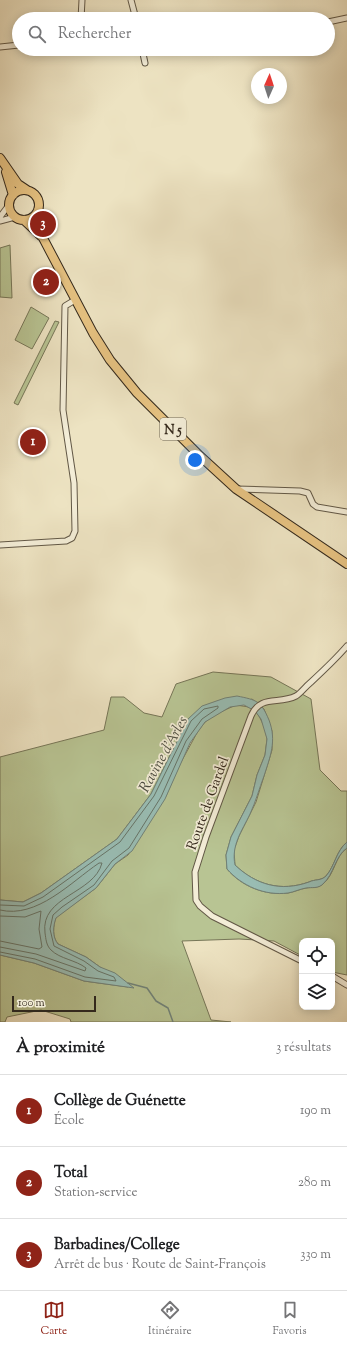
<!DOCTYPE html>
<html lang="fr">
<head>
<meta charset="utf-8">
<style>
  body { margin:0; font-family:"Sorts Mill Goudy",serif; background:#f6f6f6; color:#202124 }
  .controls { position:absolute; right:12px; bottom:12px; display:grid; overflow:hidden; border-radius:8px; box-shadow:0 2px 10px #0003 }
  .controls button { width:36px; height:36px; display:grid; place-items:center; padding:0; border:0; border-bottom:1px solid #e0e0e0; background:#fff; color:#202124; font:20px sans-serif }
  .compass { position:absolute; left:251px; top:68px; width:36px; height:36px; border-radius:50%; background:#fff; box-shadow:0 2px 10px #0003; rotate:3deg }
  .scale { position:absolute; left:12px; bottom:10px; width:84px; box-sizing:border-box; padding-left:4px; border:2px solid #34291c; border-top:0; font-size:11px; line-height:14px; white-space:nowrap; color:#34291c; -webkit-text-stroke:3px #f3edd7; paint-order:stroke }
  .you { position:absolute; left:195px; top:460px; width:14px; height:14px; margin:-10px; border:3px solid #fff; border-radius:50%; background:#1a73e8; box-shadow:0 0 0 6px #1a73e833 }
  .badge { display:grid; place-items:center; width:26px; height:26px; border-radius:50%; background:#8f2418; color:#fff; font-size:13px; font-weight:700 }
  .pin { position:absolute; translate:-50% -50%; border:2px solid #fff; box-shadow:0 1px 4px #0006 }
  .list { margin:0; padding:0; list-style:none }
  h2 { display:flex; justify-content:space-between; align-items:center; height:52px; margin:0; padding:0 16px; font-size:17px }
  h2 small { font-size:13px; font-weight:400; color:#757577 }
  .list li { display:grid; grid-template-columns:26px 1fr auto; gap:12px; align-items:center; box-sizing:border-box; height:72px; padding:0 16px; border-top:1px solid #e0e0e0 }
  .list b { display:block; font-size:15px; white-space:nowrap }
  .list p { margin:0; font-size:13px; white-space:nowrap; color:#757577 }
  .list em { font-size:13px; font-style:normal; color:#757577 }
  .icon { flex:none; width:22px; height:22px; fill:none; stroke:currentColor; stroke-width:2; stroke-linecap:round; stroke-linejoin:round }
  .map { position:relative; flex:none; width:347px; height:1022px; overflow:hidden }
  .search { position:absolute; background:#fff; box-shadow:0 2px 10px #0003; left:12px; right:12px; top:12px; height:44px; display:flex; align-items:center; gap:10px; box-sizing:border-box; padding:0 14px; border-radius:22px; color:#757577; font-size:15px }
  .sheet { height:268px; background:#fff }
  nav { display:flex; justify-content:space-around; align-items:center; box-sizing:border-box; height:56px; border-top:1px solid #e0e0e0; background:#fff; font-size:11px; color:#757577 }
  nav a { display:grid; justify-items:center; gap:2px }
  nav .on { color:#8f2418 }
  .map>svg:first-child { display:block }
</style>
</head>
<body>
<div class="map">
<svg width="347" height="1022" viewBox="0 0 347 1022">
  <rect width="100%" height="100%" fill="#ede3c2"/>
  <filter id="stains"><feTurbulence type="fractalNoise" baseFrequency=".005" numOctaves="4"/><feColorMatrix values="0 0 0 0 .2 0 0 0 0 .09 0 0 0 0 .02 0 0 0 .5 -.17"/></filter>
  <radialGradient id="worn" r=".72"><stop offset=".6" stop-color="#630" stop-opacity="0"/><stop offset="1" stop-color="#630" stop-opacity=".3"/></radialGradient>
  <!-- green -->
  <path fill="#b8c493" stroke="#767658" d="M10 245 12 298 0 297V248Z
    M31 307 49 318 32 349 15 340Z
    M55 321 59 322 18 405 14 403Z
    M213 672 271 677 311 699 320 770 341 791H347V842C336 851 335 866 326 876 321 881 315 879 309 882 281 892 256 885 235 865L234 850 239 836 256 802 272 750V731L264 709 252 699 188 719 151 794 117 839 41 893 23 902 0 900V757L104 730 111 697H124L144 713 162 717 176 684Z
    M236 705 249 707 258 714 265 728 267 739 265 755 257 775 252 796 231 837 226 855 227 869C241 886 265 896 288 893 294 892 300 889 306 888 312 887 318 888 323 884 335 874 335 856 347 848V975L332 972V941H302V956L274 941 239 939 182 941 211 1020 231 1022H71L70 1019 41 1010 7 1017 5 1022H0V955L34 963 84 981 128 987 86 957 58 944C52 937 53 926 56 917L96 888 115 864 128 855 166 796 180 764 198 731 205 722 216 714Z"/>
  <!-- water -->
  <path fill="#99beb5" stroke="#718278" d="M237 696C257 700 261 701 269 720 277 741 270 757 264 776 259 789 256 801 250 814 242 831 231 845 235 865 256 885 281 892 309 882 315 879 321 881 326 876 335 866 336 851 347 842V848C335 856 334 874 323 884 318 889 312 887 306 888 300 889 294 892 288 893 265 896 242 886 227 869L226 855 231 837 252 796 257 775 265 755 267 739 261 719 255 711 244 705 230 707 205 722 190 743 165 799 132 851 115 864 96 888 56 918C53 926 52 937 58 944L86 957 100 967 115 973 134 988 84 981 34 963 0 955V900L23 902 41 893 117 839 151 794 188 719 202 706 225 698Z"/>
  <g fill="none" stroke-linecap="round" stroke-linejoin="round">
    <!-- shore -->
    <path stroke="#667468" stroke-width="1" d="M0 905 24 906 43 897 120 842 154 796 191 721 204 709 218 706V708L202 719 186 741 161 797 129 848 112 861 94 885 62 907 53 915 50 929 54 946 84 961 98 971 114 977 116 981 85 977 35 959 0 952
      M0 910C37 919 71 882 99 863H102C94 894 40 896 45 933 46 939 46 945 51 950 60 959 76 960 86 968L85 971 36 954 0 947
      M0 916 25 917 41 911 39 929 42 947 39 949 0 941"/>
    <!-- stream -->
    <path stroke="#718278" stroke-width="1.5" d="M128 983 147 988 156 1001 168 1008 173 1022"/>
    <defs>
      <path id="minor" d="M131 0 136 19
        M81 19 82 0
        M328 22 347 18
        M0 47 19 45
        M142 49 145 63
        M0 217 9 205
        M0 221 15 217
        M237 489 300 491 308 493 313 504 317 507 347 512
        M0 545 66 541 72 538 75 531 74 483 63 410 65 306 75 300
        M302 961 212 916 200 906 196 900 195 872 206 837 251 716C261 694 278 705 296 696 301 693 305 687 310 683 323 671 335 660 347 646
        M332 976 347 985"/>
      <path id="primary" d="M0 158 18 184 27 190
        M6 172 13 195
        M9 205a15 15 0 1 1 30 0a15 15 0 1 1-30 0Z
        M38 210V223L43 238 93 333 110 360 137 393 200 456 236 489 347 564
        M24 220 41 236"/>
    </defs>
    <!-- minor casing -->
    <use href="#minor" stroke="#625846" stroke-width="7"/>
    <!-- primary casing -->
    <use href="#primary" stroke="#34291c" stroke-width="10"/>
    <!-- minor -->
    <use href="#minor" stroke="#f3edd7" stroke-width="5"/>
    <!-- primary -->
    <use href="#primary" stroke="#e6c281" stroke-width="8"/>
  </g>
  <g text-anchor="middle" stroke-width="3.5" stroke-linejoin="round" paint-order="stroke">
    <!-- shield labels -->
    <rect fill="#f3edd7" stroke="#6d6454" stroke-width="1" x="160" y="418" width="26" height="22" rx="3"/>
    <g font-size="13" font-weight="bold" fill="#34291c">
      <text x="173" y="434">N 5</text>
    </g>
    <!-- street labels -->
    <g font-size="14" fill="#34291c" stroke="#f3edd7">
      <text transform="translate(207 803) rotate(-70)" y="5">Route de Gardel</text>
    </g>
    <!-- water labels -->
    <g font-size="15" font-style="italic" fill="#4d4e42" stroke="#f3edd7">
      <text transform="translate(163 754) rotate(-61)" y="5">Ravine d'Arles</text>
    </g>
  </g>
  <rect width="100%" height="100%" filter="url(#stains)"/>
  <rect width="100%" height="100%" fill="url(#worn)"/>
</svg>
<div class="controls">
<button><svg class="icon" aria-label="locate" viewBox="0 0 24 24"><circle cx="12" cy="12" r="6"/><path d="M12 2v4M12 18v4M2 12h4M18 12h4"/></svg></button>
<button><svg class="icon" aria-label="layers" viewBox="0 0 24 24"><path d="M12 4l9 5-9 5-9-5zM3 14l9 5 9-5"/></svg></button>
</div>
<svg class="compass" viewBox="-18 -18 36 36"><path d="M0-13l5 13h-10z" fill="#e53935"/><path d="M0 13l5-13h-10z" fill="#757577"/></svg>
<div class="scale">100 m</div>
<div class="you"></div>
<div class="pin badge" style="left:33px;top:442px">1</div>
<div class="pin badge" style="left:46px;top:282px">2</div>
<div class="pin badge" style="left:43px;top:224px">3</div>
<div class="search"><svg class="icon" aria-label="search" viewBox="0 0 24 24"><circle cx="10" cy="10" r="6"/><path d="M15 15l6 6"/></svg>Rechercher</div>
</div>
<section class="sheet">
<h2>À proximité<small>3 résultats</small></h2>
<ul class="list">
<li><span class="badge">1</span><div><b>Collège de Guénette</b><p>École</p></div><em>190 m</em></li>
<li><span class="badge">2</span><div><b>Total</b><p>Station-service</p></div><em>280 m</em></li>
<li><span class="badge">3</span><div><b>Barbadines/College</b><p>Arrêt de bus · Route de Saint-François</p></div><em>330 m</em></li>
</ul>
</section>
<nav>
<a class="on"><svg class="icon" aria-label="map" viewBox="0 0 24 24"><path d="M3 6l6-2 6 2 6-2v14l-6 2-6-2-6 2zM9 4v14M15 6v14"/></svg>Carte</a>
<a><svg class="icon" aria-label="directions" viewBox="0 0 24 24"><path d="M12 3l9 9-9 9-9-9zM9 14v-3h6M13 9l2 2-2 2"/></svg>Itinéraire</a>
<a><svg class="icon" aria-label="saved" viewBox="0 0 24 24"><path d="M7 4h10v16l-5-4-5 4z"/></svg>Favoris</a>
</nav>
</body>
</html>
